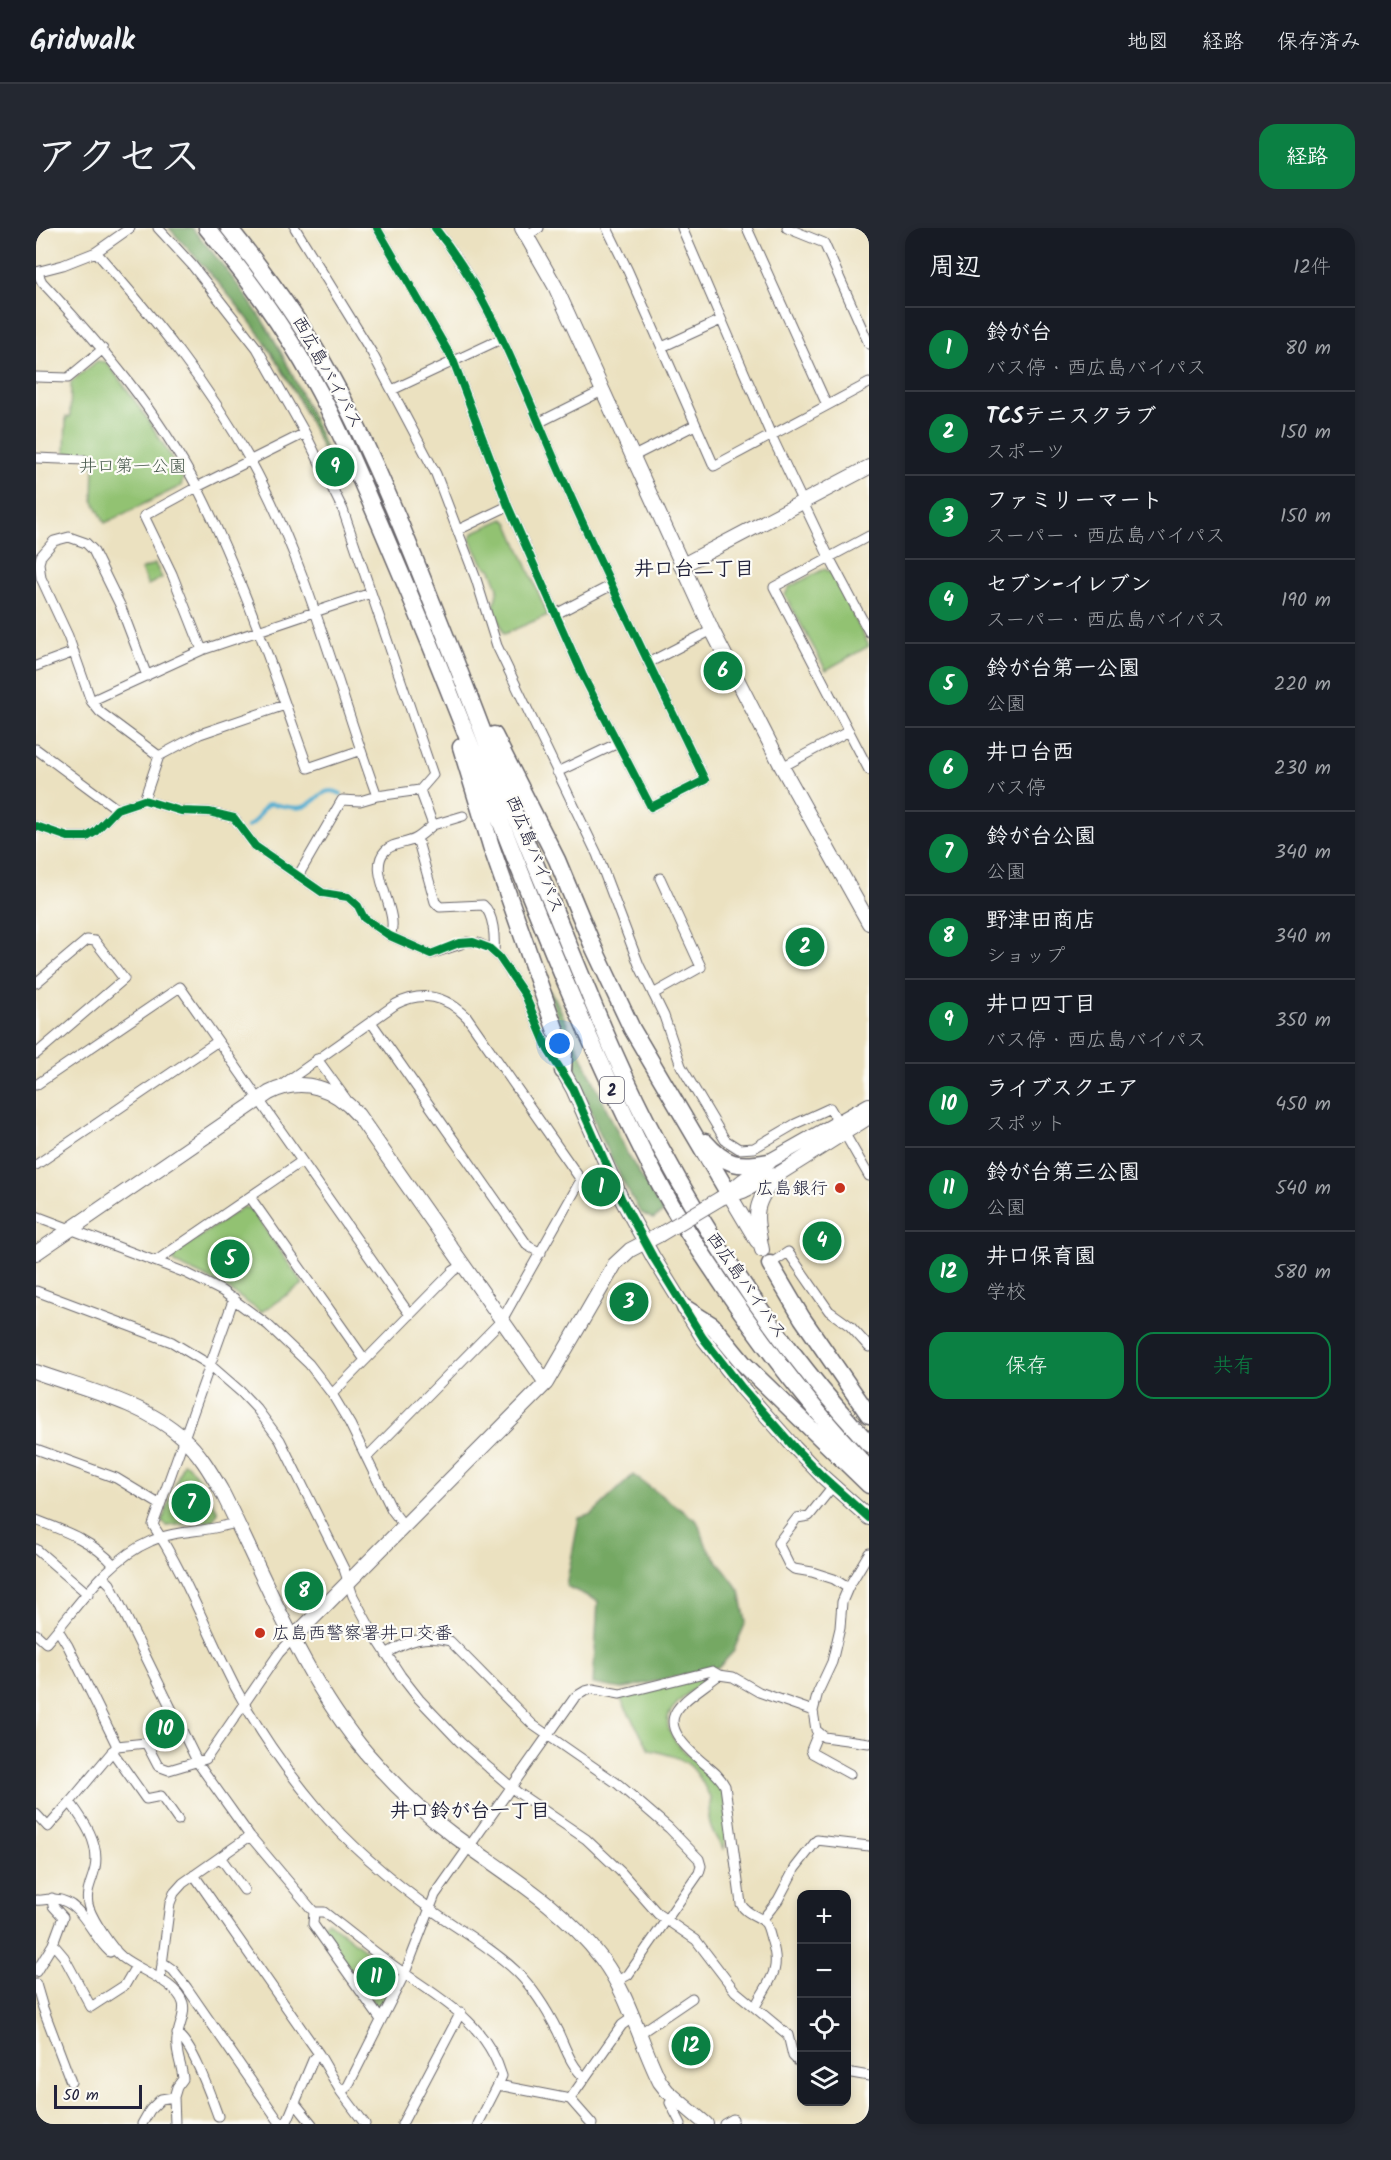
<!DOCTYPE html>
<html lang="ja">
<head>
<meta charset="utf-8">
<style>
  body { margin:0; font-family:Kalam,"Klee One",sans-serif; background:#242831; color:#f1f3f6 }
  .controls { position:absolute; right:18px; bottom:18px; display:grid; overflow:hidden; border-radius:12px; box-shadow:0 3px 9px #0003 }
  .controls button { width:54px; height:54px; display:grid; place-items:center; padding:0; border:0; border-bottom:2px solid #363941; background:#171b24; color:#f1f3f6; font:30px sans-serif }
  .scale { position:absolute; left:18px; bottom:15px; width:88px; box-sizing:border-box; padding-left:6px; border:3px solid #22223b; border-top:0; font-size:16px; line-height:21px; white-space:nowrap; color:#22223b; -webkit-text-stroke:4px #fdfcf7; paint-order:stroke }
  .you { position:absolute; left:524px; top:816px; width:21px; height:21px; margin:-15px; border:4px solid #fff; border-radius:50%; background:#1a73e8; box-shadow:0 0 0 9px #1a73e833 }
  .badge { display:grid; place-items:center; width:39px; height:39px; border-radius:50%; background:#0b8043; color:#fff; font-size:20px; font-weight:700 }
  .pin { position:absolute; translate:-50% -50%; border:3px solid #fff; box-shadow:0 2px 6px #0006 }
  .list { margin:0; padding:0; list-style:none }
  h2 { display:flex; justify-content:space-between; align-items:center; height:78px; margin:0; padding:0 24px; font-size:26px }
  h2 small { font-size:20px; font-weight:400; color:#9ea1a6 }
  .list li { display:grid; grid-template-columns:39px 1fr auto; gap:18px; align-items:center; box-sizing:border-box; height:84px; padding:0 24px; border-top:2px solid #363941 }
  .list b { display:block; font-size:22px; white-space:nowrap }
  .list p { margin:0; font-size:20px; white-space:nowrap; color:#9ea1a6 }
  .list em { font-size:20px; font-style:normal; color:#9ea1a6 }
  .actions { display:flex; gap:12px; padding:18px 24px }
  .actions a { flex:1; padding:14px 0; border:2px solid #0b8043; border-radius:18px; text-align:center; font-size:21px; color:#0b8043 }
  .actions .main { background:#0b8043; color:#fff }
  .icon { flex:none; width:33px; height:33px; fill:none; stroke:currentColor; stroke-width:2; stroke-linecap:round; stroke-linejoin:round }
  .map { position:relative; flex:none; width:833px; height:1896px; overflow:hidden; border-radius:18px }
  header { display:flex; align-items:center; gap:36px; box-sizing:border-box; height:84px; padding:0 30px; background:#171b24; border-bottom:2px solid #363941 }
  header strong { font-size:28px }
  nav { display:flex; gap:33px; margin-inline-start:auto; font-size:21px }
  .intro { display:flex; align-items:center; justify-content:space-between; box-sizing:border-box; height:144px; padding:0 36px }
  h1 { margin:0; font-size:42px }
  .button { padding:15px 27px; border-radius:18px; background:#0b8043; color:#fff; font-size:21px; font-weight:700 }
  main { display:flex; gap:36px; padding:0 36px }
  aside { flex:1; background:#171b24; border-radius:18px; box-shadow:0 3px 9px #0003 }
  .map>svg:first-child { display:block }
</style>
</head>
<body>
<header>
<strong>Gridwalk</strong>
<nav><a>地図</a><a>経路</a><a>保存済み</a></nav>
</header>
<div class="intro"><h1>アクセス</h1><a class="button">経路</a></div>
<main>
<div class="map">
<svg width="833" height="1896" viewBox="0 0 833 1896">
  <rect width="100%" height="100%" fill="#fdfcf7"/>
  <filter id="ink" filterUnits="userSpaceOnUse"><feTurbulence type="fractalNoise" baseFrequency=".0167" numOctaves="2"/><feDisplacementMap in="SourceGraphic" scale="12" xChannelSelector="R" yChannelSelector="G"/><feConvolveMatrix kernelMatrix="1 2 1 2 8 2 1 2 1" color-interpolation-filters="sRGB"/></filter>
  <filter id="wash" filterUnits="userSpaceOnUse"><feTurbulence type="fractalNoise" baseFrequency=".008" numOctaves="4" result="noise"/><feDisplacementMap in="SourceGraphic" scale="24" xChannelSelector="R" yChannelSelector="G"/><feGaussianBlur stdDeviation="1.35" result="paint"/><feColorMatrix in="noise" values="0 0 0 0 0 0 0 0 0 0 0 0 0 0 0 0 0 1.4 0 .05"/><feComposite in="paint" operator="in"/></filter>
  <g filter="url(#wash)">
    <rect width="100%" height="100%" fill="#ebe1c0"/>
    <!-- green -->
    <path fill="#92c272" stroke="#5a7256" stroke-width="1.5" d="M61 133 70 134C99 171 125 209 147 251L145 258 69 295 57 272 58 238 54 237V227L29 225 30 189H34L35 154Z
      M467 291 472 294 512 387 468 406 458 379 462 360 455 342 447 336 434 311 438 304Z
      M119 336 126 350 112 357 105 342Z
      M788 341 795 344 833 418 790 442 749 367 753 359Z
      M207 979 215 981 267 1056 225 1084 186 1057 139 1035 137 1027Z
      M147 1235 151 1236 164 1252 182 1284 176 1293 131 1298 126 1294Z
      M677 1446C664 1457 645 1468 635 1483 623 1501 646 1522 659 1533 665 1538 676 1542 681 1549 693 1566 692 1602 687 1621 674 1600 670 1596 675 1571 657 1535 653 1531 614 1522L584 1470Z
      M292 1693 361 1747 363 1751 346 1781 341 1780 284 1699Z"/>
    <!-- forest -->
    <path fill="#75a864" stroke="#4c6550" stroke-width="1.5" d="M133 0H156C185 34 213 69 236 108 257 144 273 183 290 221L289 227C272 187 252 149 228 113 201 74 165 35 133 0Z
      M511 760 519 770 592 927 627 984 617 991 604 984 586 952 562 902Z
      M597 1247 661 1293 671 1319 704 1363 710 1394 697 1424 683 1439 585 1461 557 1456 562 1373 530 1358 543 1290 556 1286Z"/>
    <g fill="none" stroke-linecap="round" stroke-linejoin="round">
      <!-- stream -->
      <path stroke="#54aed1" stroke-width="4" d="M211 599C223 594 223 582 233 576 244 576 256 582 267 579 282 574 287 556 305 566"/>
    </g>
  </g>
  <g filter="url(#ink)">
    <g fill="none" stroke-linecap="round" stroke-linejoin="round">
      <defs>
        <path id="street" d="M122 0 156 37 221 120 269 205 307 282 397 547 384 562
          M259 0 336 125 400 246 440 351 461 418 561 626 603 737 628 788 645 838 689 912 703 921 718 920 759 896 794 880 833 948
          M341 0 417 132 472 278 547 448 615 579 669 552C621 452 572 353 527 251 489 166 458 73 399 0
          M571 0 592 43 678 238 833 155
          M646 0 735 207 793 329 833 404
          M711 0 791 177
          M751 0 788 15 833 116
          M491 7 503 0
          M60 24C118 90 171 154 214 232 272 337 300 456 341 568
          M0 44 27 37 60 24 94 0
          M1 44 6 54C65 117 122 184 162 261 207 350 238 446 272 540L325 522
          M626 119 685 92
          M0 149 32 150 67 121
          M356 162 465 111
          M502 195 566 163
          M596 229 659 197
          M0 230 49 232
          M422 302 472 278
          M833 308 738 359 833 542
          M520 386 574 358
          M166 422 136 346 108 288 161 259 269 205
          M612 435 676 402
          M0 438 38 424
          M111 448 84 377 57 322 50 315 33 309 18 313 5 328 3 335 5 350 32 408 55 473 64 484 123 528
          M55 473 166 422 335 365
          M0 521 81 581
          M746 539 813 503
          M521 544 582 515
          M108 572 123 528 164 506 249 477
          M397 597 427 588
          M0 598 32 609H51L59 604 81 581 108 572 145 583 173 584 198 590 219 618 287 665 312 669 322 678 328 690 354 708 395 726 431 714 442 715 453 720 463 729 489 767 512 822 526 841
          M381 610 399 674 404 679 447 677C458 686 459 710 458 724
          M262 648 306 572 324 573 341 568 384 562 397 597C391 602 385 608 379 611 369 616 356 615 349 623 330 643 365 684 354 708
          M0 755 51 712 59 713 88 751 0 826
          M617 766 665 739 624 650
          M335 794 492 1018 505 1025
          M281 831 310 871
          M0 857 144 759 374 1087
          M243 859 360 776C387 762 410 768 431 789L545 952 466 1092 331 1229
          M0 937 182 813
          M214 969 329 1132
          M0 988 150 1045 186 1063 232 1097 273 1136 296 1166 314 1196 356 1282 368 1298
          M120 1033 266 933
          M734 1036 752 1024 793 1083 814 1098 833 1119
          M0 1063 136 1114 174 1137 205 1164 221 1181 244 1212 308 1341 317 1368 337 1405 365 1448 383 1471 424 1514 453 1540 481 1564 550 1611 585 1644 622 1686 660 1712 699 1763 752 1807 757 1828 766 1837
          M198 1070 117 1297C150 1347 171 1405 199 1459 222 1502 250 1542 281 1579 316 1620 357 1654 400 1685 427 1704 457 1721 481 1744 498 1761 511 1782 522 1804 530 1821 535 1838 549 1850
          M296 1166 417 1043 427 1037
          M0 1221 80 1250 123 1276
          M797 1258 773 1288 761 1290 742 1315 753 1337 758 1341 776 1344 798 1351 812 1360
          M0 1292C29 1303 57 1313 78 1337
          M0 1321 52 1366
          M833 1325 812 1360 806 1374 804 1400 796 1434 782 1464 777 1483 780 1502 788 1509 833 1515
          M67 1349 74 1356 162 1535 214 1608 278 1684H288C311 1702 334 1721 358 1738 401 1769 450 1793 466 1848L462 1857
          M22 1402 32 1418 81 1518 110 1515 122 1538 133 1542 170 1531 243 1425 257 1410
          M0 1406 10 1415C41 1380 70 1332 115 1313 141 1301 173 1305 201 1294
          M350 1426C371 1413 389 1406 414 1413L497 1497 582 1556 633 1600 663 1631 665 1638 663 1645 592 1747 581 1753
          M782 1505 775 1522 776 1525 814 1546
          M81 1518 34 1574C48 1593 64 1615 59 1640 56 1654 48 1665 53 1680 58 1693 75 1720 86 1729 102 1742 141 1754 147 1775 150 1786 142 1799 141 1811 139 1825 146 1837 147 1851L141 1859 138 1869 125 1871 114 1882 106 1896
          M76 1523 110 1571 125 1568 142 1592
          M0 1586 12 1599 34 1574
          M184 1629 208 1662
          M158 1647 283 1826 305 1864 329 1896
          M0 1672C7 1673 13 1670 19 1671 45 1673 54 1704 70 1720L74 1724 79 1721
          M278 1684 277 1696 345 1792
          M726 1692 742 1672 759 1640 781 1612 833 1618
          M17 1716 28 1729 55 1779 89 1757 100 1738
          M126 1734 137 1742 151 1760 242 1892 248 1896
          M0 1744 17 1716 27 1689 17 1678 16 1670
          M124 1752 134 1675 138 1665 147 1655 214 1608
          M0 1756 7 1780 35 1854
          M719 1779C732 1753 746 1745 736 1714 734 1709 733 1701 730 1696 724 1687 711 1688 705 1676L689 1558C683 1546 673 1540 664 1532 613 1488 643 1478 683 1447L697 1449 723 1464 777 1483
          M141 1806C157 1816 175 1869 182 1888
          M603 1806 656 1770
          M810 1844 833 1848
          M305 1864 312 1858 369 1745 399 1667 539 1469 549 1463 557 1461 584 1466 676 1443 683 1447
          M138 1869 139 1896
          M639 1870 634 1875 645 1896
          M534 1871 586 1797 596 1790
          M259 1875 276 1896
          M250 1896 277 1832 283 1826
          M366 1896 425 1784
          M442 1896 462 1857 534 1871 556 1896
          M688 1896 697 1891"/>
        <path id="secondary" d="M486 0 519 58 676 402 746 539 833 695
          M645 338 833 239
          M527 843 537 861 586 972 617 1029 667 1110 706 1160 758 1219 786 1248 833 1290
          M693 966C704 951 719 947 732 934L833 877
          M693 966 721 1013
          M685 970C693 966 701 966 709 962 720 957 728 949 741 947L833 889
          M726 1022C719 985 716 978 741 947
          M0 1025 233 865C267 848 299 860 322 887L510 1155
          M0 1144C47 1161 109 1175 147 1210 163 1224 174 1243 185 1262 230 1351 266 1449 332 1527 357 1556 386 1584 417 1607 470 1646 526 1678 566 1731 593 1767 604 1814 624 1854L631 1863 670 1896
          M257 1410 510 1155 579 1036 594 1022 623 1007"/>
        <path id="highway" d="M171 0C210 48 247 97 277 152 301 195 320 241 340 287 367 350 394 414 419 478 482 636 541 797 620 949 641 989 666 1026 691 1063 734 1126 780 1186 833 1241
          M193 0C229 45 264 92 292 143 326 204 353 268 379 332 405 397 431 461 455 526 479 589 506 651 531 713 559 781 587 850 622 915 680 1023 750 1126 833 1216
          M458 507 521 632 556 716 596 801 693 966
          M425 519 455 618 528 826 527 843
          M669 914C689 937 702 940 732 934
          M734 1036 766 1090 833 1187
          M649 1080 676 1097 708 1136 833 1257"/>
      </defs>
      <!-- street casing -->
      <use href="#street" stroke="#68656a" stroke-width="11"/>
      <!-- secondary casing -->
      <use href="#secondary" stroke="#68656a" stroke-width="16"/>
      <!-- highway casing -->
      <use href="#highway" stroke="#68656a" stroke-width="19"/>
      <!-- street -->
      <use href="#street" stroke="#fff" stroke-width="9"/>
      <!-- secondary -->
      <use href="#secondary" stroke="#fff" stroke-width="14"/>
      <!-- highway -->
      <use href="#highway" stroke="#fff" stroke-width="16"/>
      <defs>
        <path id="secondary-bridge" d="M623 1007 685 970"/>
      </defs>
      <!-- secondary-bridge casing -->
      <use href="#secondary-bridge" stroke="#68656a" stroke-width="16" stroke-linecap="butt"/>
      <!-- secondary-bridge -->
      <use href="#secondary-bridge" stroke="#fff" stroke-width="14"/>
      <defs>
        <path id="cycleway" d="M341 0 417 132 472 278 547 448 615 579 669 552C621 452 572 353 527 251 489 166 458 73 399 0
          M0 598 32 609H51L59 604 81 581 108 572 145 583 173 584 198 590 219 618 287 665 312 669 322 678 328 690 354 708 395 726 423 715 437 714 453 720 463 729 489 767 512 822 537 861 586 972 617 1029 667 1110 706 1160 758 1219 786 1248 833 1290"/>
      </defs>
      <!-- cycleway casing -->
      <use href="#cycleway" stroke="#fdfcf7" stroke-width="11"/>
      <!-- cycleway -->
      <use href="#cycleway" stroke="#00873e" stroke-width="8"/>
    </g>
  </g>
  <!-- markers -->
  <g fill="#c8321e" stroke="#fdfcf7" stroke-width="2">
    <circle cx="804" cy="960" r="6"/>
    <circle cx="224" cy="1405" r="6"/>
  </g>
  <g text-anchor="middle" stroke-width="4.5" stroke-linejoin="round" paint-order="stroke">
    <!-- shield labels -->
    <rect fill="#fdfcf7" stroke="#646373" stroke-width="1.5" x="564" y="849" width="24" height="26" rx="4.5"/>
    <g font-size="16" font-weight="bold" fill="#22223b">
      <text x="576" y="868">2</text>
    </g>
    <!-- street labels -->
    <g font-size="18" fill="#22223b" stroke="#fdfcf7">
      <text transform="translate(292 144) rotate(61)" y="6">西広島バイパス</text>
      <text transform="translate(499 626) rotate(68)" y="6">西広島バイパス</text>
      <text transform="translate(711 1057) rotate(55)" y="6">西広島バイパス</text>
    </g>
    <!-- park labels -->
    <g font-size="18" fill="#495a4e" stroke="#fdfcf7">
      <text x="97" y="244">井口第一公園</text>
    </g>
    <!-- poi labels -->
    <g font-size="18" fill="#22223b" stroke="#fdfcf7" text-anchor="end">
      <text x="792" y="966">広島銀行</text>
      <text x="236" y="1411" text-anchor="start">広島西警察署井口交番</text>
    </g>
    <!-- neighbourhood labels -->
    <g font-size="20" font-weight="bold" fill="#22223b" stroke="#fdfcf7">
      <text x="658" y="347">井口台二丁目</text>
      <text x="434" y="1589">井口鈴が台一丁目</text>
    </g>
  </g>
</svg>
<div class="controls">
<button>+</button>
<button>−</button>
<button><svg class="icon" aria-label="locate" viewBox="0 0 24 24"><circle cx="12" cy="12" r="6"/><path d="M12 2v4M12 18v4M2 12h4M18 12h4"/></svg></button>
<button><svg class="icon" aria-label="layers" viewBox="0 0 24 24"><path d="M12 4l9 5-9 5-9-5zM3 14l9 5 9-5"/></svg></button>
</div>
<div class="scale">50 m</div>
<div class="you"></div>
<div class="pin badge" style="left:565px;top:959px">1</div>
<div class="pin badge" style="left:769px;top:719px">2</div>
<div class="pin badge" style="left:593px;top:1074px">3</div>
<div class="pin badge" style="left:786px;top:1013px">4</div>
<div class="pin badge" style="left:194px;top:1031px">5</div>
<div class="pin badge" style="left:687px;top:443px">6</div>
<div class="pin badge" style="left:155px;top:1275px">7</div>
<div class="pin badge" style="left:268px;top:1363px">8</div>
<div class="pin badge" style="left:299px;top:239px">9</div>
<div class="pin badge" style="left:129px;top:1501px">10</div>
<div class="pin badge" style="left:340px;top:1749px">11</div>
<div class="pin badge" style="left:655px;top:1818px">12</div>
</div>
<aside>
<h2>周辺<small>12件</small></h2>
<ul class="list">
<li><span class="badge">1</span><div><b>鈴が台</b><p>バス停 · 西広島バイパス</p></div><em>80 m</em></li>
<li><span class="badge">2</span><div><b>TCSテニスクラブ</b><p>スポーツ</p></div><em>150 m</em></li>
<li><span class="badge">3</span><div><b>ファミリーマート</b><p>スーパー · 西広島バイパス</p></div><em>150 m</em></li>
<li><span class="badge">4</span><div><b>セブン-イレブン</b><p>スーパー · 西広島バイパス</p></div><em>190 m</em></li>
<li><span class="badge">5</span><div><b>鈴が台第一公園</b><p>公園</p></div><em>220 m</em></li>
<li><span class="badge">6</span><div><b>井口台西</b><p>バス停</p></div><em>230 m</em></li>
<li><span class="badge">7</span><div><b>鈴が台公園</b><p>公園</p></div><em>340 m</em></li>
<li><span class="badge">8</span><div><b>野津田商店</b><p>ショップ</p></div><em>340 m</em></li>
<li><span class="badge">9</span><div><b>井口四丁目</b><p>バス停 · 西広島バイパス</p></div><em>350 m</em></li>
<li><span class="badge">10</span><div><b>ライブスクエア</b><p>スポット</p></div><em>450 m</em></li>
<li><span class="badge">11</span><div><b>鈴が台第三公園</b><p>公園</p></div><em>540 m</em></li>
<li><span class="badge">12</span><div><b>井口保育園</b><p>学校</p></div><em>580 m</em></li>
</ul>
<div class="actions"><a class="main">保存</a><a>共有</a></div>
</aside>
</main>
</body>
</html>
